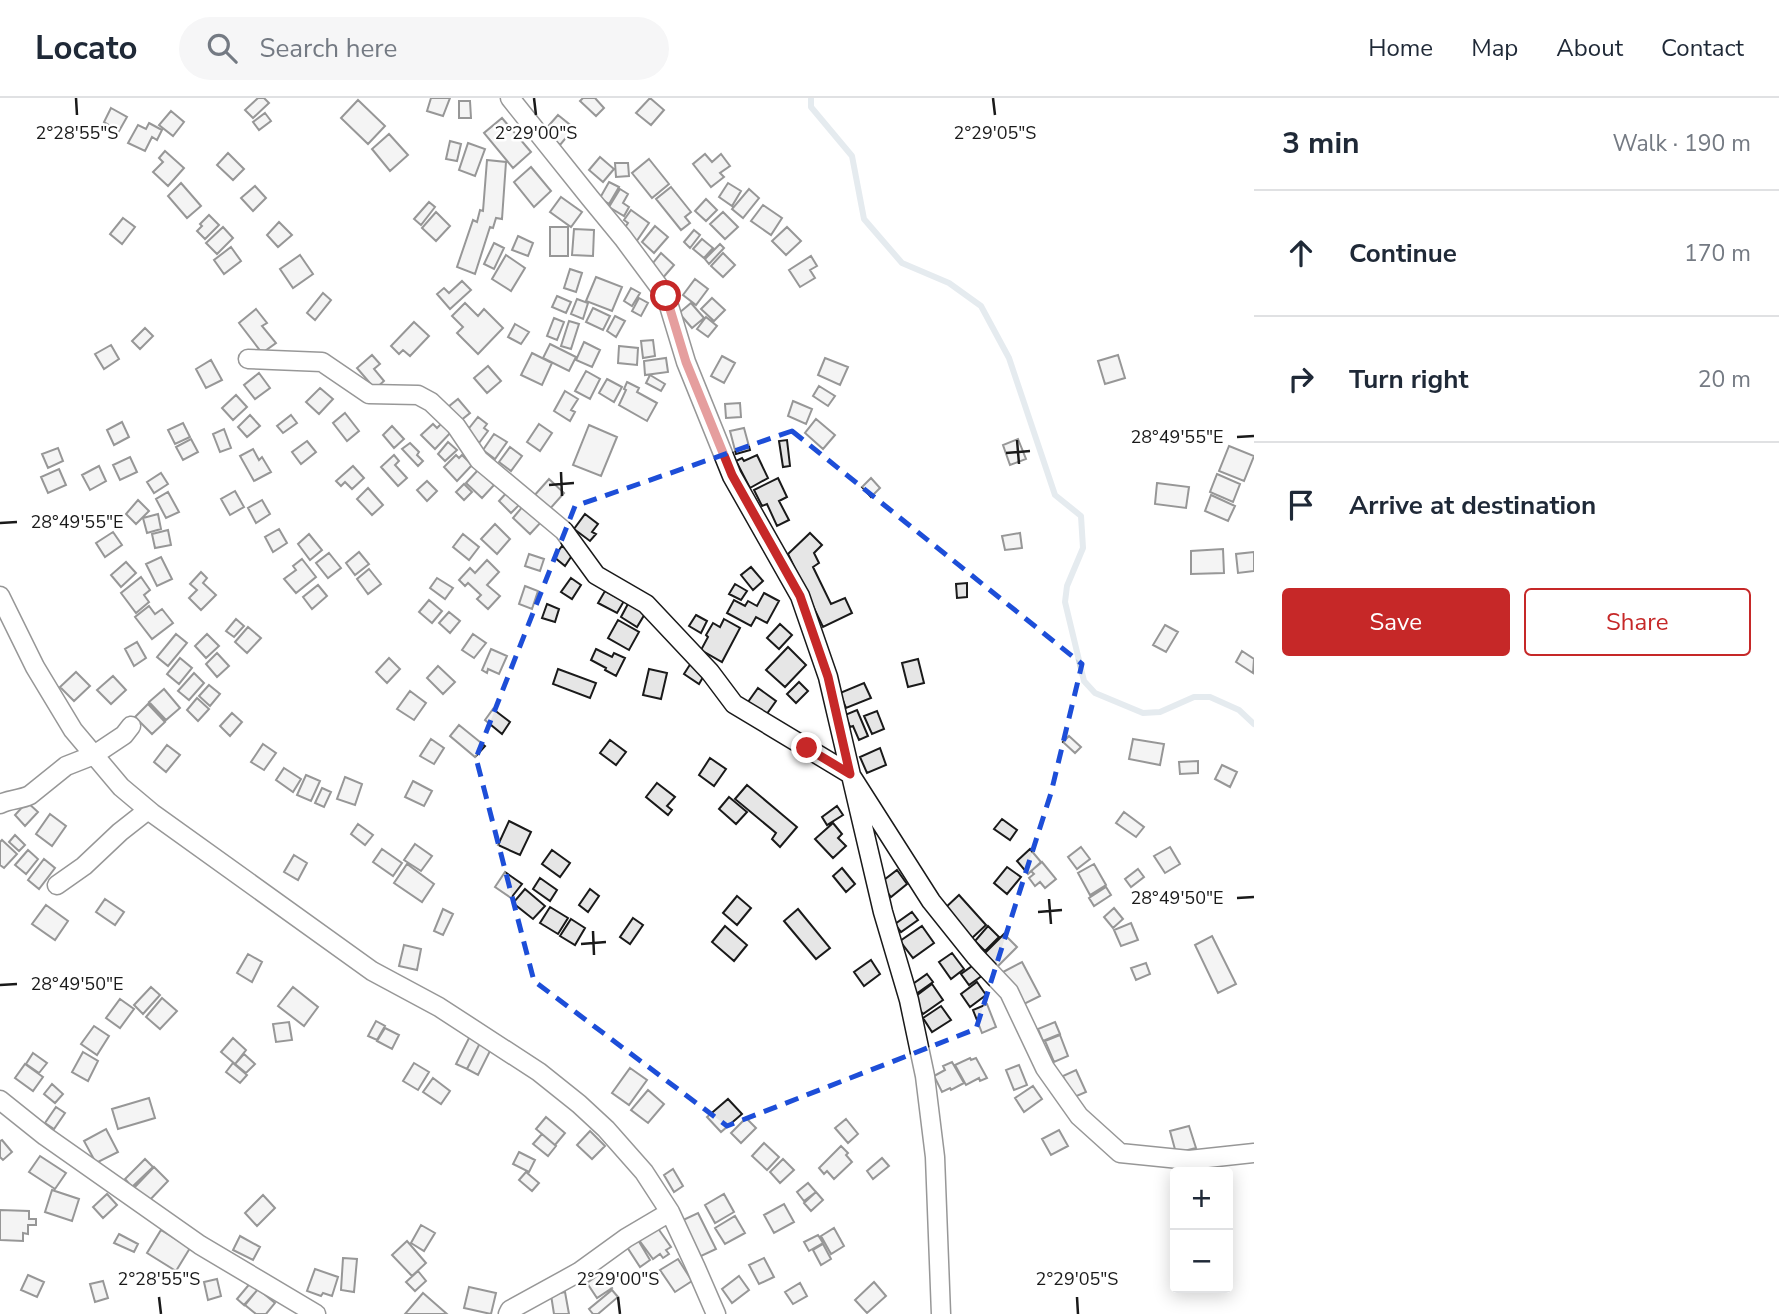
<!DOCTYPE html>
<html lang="en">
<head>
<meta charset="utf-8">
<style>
  body { margin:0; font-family:"Nunito Sans",sans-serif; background:#f6f6f7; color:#1f2937 }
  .controls { position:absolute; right:21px; bottom:21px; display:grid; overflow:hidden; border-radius:7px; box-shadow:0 4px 18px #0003 }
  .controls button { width:63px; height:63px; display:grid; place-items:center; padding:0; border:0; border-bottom:2px solid #e0e1e3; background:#fff; color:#1f2937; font:35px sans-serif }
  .stop { position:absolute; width:21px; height:21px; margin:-16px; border:5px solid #c62828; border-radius:50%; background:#fff }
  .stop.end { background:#c62828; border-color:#fff; box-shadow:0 2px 7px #0008 }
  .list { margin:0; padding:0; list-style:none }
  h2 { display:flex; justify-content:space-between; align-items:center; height:91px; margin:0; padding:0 28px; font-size:30px }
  h2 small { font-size:23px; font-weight:400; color:#747a83 }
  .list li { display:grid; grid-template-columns:46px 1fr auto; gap:21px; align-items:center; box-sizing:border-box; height:126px; padding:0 28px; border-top:2px solid #e0e1e3 }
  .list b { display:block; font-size:26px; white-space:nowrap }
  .list em { font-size:23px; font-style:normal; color:#747a83 }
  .actions { display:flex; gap:14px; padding:21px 28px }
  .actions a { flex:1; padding:16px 0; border:2px solid #c62828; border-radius:7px; text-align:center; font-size:24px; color:#c62828 }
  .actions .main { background:#c62828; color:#fff }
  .icon { flex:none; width:38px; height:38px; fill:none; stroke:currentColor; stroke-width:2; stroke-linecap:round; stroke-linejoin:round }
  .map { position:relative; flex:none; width:1254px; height:1216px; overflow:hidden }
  header { display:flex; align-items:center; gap:42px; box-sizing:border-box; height:98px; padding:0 35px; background:#fff; border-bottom:2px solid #e0e1e3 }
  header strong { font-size:33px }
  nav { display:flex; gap:38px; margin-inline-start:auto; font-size:24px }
  .search { width:490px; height:63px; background:#f6f6f7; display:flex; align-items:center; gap:18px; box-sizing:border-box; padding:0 24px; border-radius:38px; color:#747a83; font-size:26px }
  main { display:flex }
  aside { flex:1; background:#fff }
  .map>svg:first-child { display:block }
</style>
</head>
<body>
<header>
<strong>Locato</strong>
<div class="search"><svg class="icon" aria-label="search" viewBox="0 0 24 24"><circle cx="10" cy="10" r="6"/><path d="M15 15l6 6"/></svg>Search here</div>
<nav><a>Home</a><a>Map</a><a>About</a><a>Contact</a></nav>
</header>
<main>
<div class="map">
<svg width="1254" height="1216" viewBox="0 0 1254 1216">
  <rect width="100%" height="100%" fill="#fff"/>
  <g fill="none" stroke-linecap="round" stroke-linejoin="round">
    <!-- stream -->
    <path stroke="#c6d2dc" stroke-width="6" d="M811 0V9L852 58 864 121 902 165 949 185 981 208 1009 260 1055 397 1081 418 1083 450 1067 488 1065 504 1084 583 1095 595 1143 615 1160 614 1194 599H1210L1239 612 1254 626"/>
  </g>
  <!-- building -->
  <path fill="#e6e6e6" stroke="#1a1a1a" stroke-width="2" d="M258 0H264L269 5 253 20 245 12Z
    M431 0H450L443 18 427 13Z
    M583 0H595L604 10 596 18 580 3Z
    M650 0 664 12 651 27 636 15Z
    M358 2 385 28 368 46 341 20Z
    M459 3H470L471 20H459Z
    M111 10 127 19 119 33 104 24Z
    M171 13 184 24 173 38 159 27Z
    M265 15 271 23 259 32 253 24Z
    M558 17 574 30 560 47 544 33Z
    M502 20 531 54 513 70 484 35Z
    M149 25 162 32 157 42 152 39 145 53 128 45 138 27 146 31Z
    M389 36 408 57 390 73 372 51Z
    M450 43 461 46 457 63 446 61Z
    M468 45 485 51 475 78 459 72Z
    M165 53 184 70 168 88 153 74 163 64 159 60Z
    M228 55 244 71 233 82 217 67Z
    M705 56 712 64 721 56 730 68 720 75 724 79 711 89 693 66Z
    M600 59 614 71 603 84 589 72Z
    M649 61 669 86 652 100 632 75Z
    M487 62 506 64 502 121 496 120 493 130 490 129 475 176 457 169 473 122 477 124 480 112 483 113Z
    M615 65H628L629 78 616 79Z
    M531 69 551 93 534 109 514 84Z
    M609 84 619 89 609 106 600 100Z
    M181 85 201 108 187 120 168 98Z
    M728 85 741 93 732 108 719 99Z
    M255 88 266 100 253 113 241 100Z
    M671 89 691 114 685 119 690 125 681 132 656 101Z
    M620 91 628 96 623 105 629 109 624 118 609 109Z
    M749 91 759 100 743 120 732 111Z
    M561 99 582 114 571 129 550 114Z
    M706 101 717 112 706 123 695 113Z
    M429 104 435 109 421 127 414 121Z
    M763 107 782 120 771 137 751 123Z
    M631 112 649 125 636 144 622 134 628 125 624 122Z
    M436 114 450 128 436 143 422 130Z
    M723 114 738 129 725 141 710 126Z
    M209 117 219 127 205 141 197 133 202 128 200 126Z
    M123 120 135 129 122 146 110 136Z
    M279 124 292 137 278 149 267 137Z
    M655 128 668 139 654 155 642 144Z
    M223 129 233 140 217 156 206 145Z
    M550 129H568V158H550Z
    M787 129 801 143 786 157 772 143Z
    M574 131 594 132 593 158 572 157Z
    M694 132 700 137 690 150 684 144Z
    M518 138 533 145 528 158 512 152Z
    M702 141 713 150 704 160 693 151Z
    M494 145 504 150 494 171 484 166Z
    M720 146 724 150 709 166 705 161Z
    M231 149 241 163 224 176 214 162Z
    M661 155 674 167 661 182 648 171Z
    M723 155 735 167 723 179 711 168Z
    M300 157 313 176 293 190 280 171Z
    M506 157 525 170 511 193 492 181Z
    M811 158 817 168 810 172 815 180 800 189 789 172Z
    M570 171 582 175 576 194 564 190Z
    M596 179 622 189 612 213 586 203Z
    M695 181 708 191 696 207 683 197Z
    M462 183 471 192 450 211 437 196 444 190 449 195Z
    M631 190 640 195 632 208 624 203Z
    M323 195 331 202 315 222 307 215Z
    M557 198 571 204 566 215 552 209Z
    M639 200 648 205 641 218 632 213Z
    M712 200 725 212 714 223 701 211Z
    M577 201 588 205 583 221 571 216Z
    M465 205 478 218 484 211 503 230 478 256 457 235 463 229 452 218Z
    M691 205 704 220 692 230 679 215Z
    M593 210 610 218 603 232 586 224Z
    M256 211 267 225 262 228 276 245 262 255 239 225Z
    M615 218 625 223 616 239 607 233Z
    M706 219 717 228 708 239 697 231Z
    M554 220 564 224 557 242 547 238Z
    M569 223 579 226 571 251 561 248Z
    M414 224 429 238 410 258 403 252 399 256 391 248Z
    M515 226 529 234 521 246 508 239Z
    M145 230 153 238 140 251 132 243Z
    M653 242 655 258 643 260 641 243Z
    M584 244 600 252 592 269 576 262Z
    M550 246 576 259 569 273 543 260Z
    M111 247 119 261 104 271 95 256Z
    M619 248 638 250 637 267 618 265Z
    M532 255 552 265 542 287 521 277Z
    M372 257 380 266 374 271 384 283 375 291 357 270Z
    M1118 257 1125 280 1105 286 1098 263Z
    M722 258 735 265 724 285 711 278Z
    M666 260 668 274 645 277 644 263Z
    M825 260 848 269 840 287 818 277Z
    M211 262 222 282 206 290 196 271Z
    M488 268 501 283 487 295 474 280Z
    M586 273 600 281 590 301 575 293Z
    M259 275 270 290 255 301 244 287Z
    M650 277 665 286 661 293 646 285Z
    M607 281 622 289 614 304 599 295Z
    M627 284 639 290 637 294 657 305 647 323 619 307 626 292 624 291Z
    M819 288 835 298 828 308 813 298Z
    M320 290 333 301 319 316 306 304Z
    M565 293 578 301 571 312 575 314 570 323 554 313Z
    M236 297 247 309 233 322 222 310Z
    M458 301 470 315 460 323 448 309Z
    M793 303 812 311 806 326 788 318Z
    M740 305 741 319 726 320 725 306Z
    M345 315 359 333 347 343 333 325Z
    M250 317 260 328 247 339 238 329Z
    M291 317 297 325 283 335 277 328Z
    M478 319 487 326 484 330 488 333 479 345 466 334Z
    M816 321 835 337 823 351 805 335Z
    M444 323 453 332 435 351 421 337 433 326 437 330Z
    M122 324 129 339 114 347 107 332Z
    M183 325 190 339 175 346 168 332Z
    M539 326 552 335 540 353 527 344Z
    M589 327 617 339 601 378 573 367Z
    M392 328 404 341 394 350 383 337Z
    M744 330 750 352 736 356 730 333Z
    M224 331 231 350 220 354 213 336Z
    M494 336 507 344 495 361 483 352Z
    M191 341 198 354 183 362 176 349Z
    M1018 341 1026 361 1010 367 1003 347Z
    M787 342 790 368 783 369 779 343Z
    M307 343 316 354 301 366 292 354Z
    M448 344 457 352 445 363 438 356Z
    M410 345 419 354 417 357 423 363 418 368 402 351Z
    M1229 348 1254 358 1244 383 1219 373Z
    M510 349 522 358 511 373 499 364Z
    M58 350 63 363 48 370 42 356Z
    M253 351 259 362 262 359 271 374 254 383 240 358Z
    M394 357 399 363 395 367 407 380 398 388 381 369Z
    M456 357 459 360 462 357 472 367 457 383 444 369Z
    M757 357 768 380 750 390 736 363 742 360 744 363Z
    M130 359 137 374 120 382 113 367Z
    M99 368 106 383 90 392 82 377Z
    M353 368 364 380 352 391 345 384 341 388 336 383Z
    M59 371 66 387 48 395 41 379Z
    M478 372 494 387 482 400 466 385Z
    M161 375 168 386 154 395 147 384Z
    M1217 376 1240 386 1233 404 1210 394Z
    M778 380 787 399 779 403 789 422 777 428 767 406 762 408 754 392Z
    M871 380 880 390 871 399 862 389Z
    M549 381 564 395 548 413 533 399Z
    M427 383 437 393 427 403 417 392Z
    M1157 385 1189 389 1186 410 1155 406Z
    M464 386 472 394 464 402 456 394Z
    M368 390 383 407 372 417 357 401Z
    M509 392 522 404 511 415 499 403Z
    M235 393 244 409 230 417 221 401Z
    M168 394 179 414 166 420 156 401Z
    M1211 397 1235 408 1228 423 1205 413Z
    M138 402 149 413 136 426 126 416Z
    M262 402 270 416 256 425 248 410Z
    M524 407 542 423 530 436 513 420Z
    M158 416 161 431 147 435 143 420Z
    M585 416 598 426 592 434 596 436 590 443 574 431Z
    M495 426 510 441 497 456 481 441Z
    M279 431 287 445 273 454 265 439Z
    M168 432 171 447 155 450 152 436Z
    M113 434 122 447 105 459 96 445Z
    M810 435 822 447 814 455 819 465 813 469 831 506 845 500 852 515 823 529 788 456Z
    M1020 435 1022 450 1005 452 1002 438Z
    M309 436 322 452 310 462 298 446Z
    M463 436 479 449 469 462 453 449Z
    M562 448 573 456 565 468 554 459Z
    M1223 451 1224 475 1191 476V453Z
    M359 454 369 466 355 477 346 465Z
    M1254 454V473L1238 475 1236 456Z
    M329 455 341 470 328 480 316 465Z
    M529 456 544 461 540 473 525 468Z
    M161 459 172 481 157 488 146 466Z
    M302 461 316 479 296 495 284 481 296 472 293 468Z
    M487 462 499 474 487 487 500 498 488 511 477 501 481 497 468 485 465 488 459 482 470 470 475 475Z
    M126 464 136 475 121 489 111 477Z
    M751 469 763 483 753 492 741 477Z
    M369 471 381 486 368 496 357 481Z
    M201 474 207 480 203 485 216 497 201 512 189 500 197 492 190 486Z
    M141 479 150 492 144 497 149 504 136 515 121 495Z
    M437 480 453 490 445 501 430 490Z
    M571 480 581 487 572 501 561 494Z
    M967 485V499L957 500 956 486Z
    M735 486 747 493 741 502 729 496Z
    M318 487 327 498 312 511 303 499Z
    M525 488 538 493 532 511 519 506Z
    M605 493 624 503 617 515 598 505Z
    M764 495 779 503 767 525 756 519 751 528 727 515 734 502 745 508 748 503 757 508Z
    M429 502 442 513 432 525 419 514Z
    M629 504 646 514 637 529 621 519Z
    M547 506 559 511 555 524 542 520Z
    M149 508 155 516 162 511 173 525 152 541 135 519Z
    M449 514 460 523 450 535 439 525Z
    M696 517 707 523 701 535 689 528Z
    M236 521 244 528 234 539 226 533Z
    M724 521 740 530 722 564 701 552 708 539 706 537 713 525 720 529Z
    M618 522 639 534 629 552 608 540Z
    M780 526 792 537 779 551 767 540Z
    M1165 527 1178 534 1166 554 1153 547Z
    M248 529 261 540 247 555 235 544Z
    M176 536 187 545 168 568 157 559Z
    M207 536 219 548 206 560 195 548Z
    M473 536 486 545 474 560 462 552Z
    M137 544 146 560 134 568 125 551Z
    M788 549 806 567 785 589 766 572Z
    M491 551 507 558 499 576 488 571 487 575 482 572Z
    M596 551 612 559 614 555 625 560 616 578 605 572 606 570 591 562Z
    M1242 553 1254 561 1253 575 1236 564Z
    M217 555 229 568 217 579 206 566Z
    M180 560 192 570 179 586 167 576Z
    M389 560 400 571 387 585 376 574Z
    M918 561 924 585 908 589 902 565Z
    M691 565 706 574 699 586 684 576Z
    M438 568 455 584 443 596 427 580Z
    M558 571 596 585 590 600 553 586Z
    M649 571 667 575 661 601 643 597Z
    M76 574 90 588 74 603 60 589Z
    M194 575 204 585 189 602 178 593Z
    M113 578 126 592 111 606 97 592Z
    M799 584 808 593 796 605 787 596Z
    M864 585 871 600 846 610 840 595Z
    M209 587 220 596 210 608 199 598Z
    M758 590 776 603 766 617 748 604Z
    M164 591 180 610 166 622 149 604Z
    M410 593 426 605 414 622 397 611Z
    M197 600 209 611 198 623 187 612Z
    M148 606 165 624 152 636 135 619Z
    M493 611 510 624 502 636 485 622Z
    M857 612 868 638 859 642 853 628 850 629 845 617Z
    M877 613 884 631 872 636 864 618Z
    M232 615 242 624 230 638 220 628Z
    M459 627 485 648 475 659 450 638Z
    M1069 638 1081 649 1075 655 1063 644Z
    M431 641 444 650 434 666 420 658Z
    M1133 641 1164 646 1160 667 1129 661Z
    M610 642 626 654 616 667 600 655Z
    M263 646 276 655 264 672 251 664Z
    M167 647 180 657 166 674 154 664Z
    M880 650 886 667 867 675 860 659Z
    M710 660 726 671 714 688 699 677Z
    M1198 663V675L1180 676 1179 664Z
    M1222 667 1237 674 1230 689 1215 681Z
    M284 670 301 681 293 694 276 682Z
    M306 677 320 683 311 703 297 697Z
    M345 679 362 686 355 707 337 701Z
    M413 683 432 693 424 708 405 699Z
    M657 685 675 699 667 708 672 712 668 717 646 699Z
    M747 687 797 729 780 749 772 741 776 735 735 701Z
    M322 690 331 694 324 709 315 705Z
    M729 699 747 714 736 726 719 711Z
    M27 704 38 714 25 728 15 717Z
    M837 708 843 717 827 727 822 719Z
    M1124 714 1144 729 1136 739 1116 725Z
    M50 716 66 728 52 748 36 736Z
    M1002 721 1017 732 1010 742 994 731Z
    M509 723 531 734 520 757 498 747Z
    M833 725 842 736 838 740 846 748 833 760 815 741Z
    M358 726 373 737 365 747 351 736Z
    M15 737 25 747 19 753 9 744Z
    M2 742 17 756 4 770 0 767V744Z
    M415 746 432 758 421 773 404 762Z
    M1081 749 1090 761 1077 771 1068 759Z
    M1170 749 1180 766 1165 775 1154 758Z
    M382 751 402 765 393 778 373 764Z
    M1030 751 1041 764 1028 776 1017 763Z
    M28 752 38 761 26 776 15 767Z
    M552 752 570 765 560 779 542 766Z
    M294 757 307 765 298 782 284 774Z
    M44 761 55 770 39 791 28 782Z
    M1042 764 1056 781 1045 790 1040 784 1035 788 1029 780 1034 776 1031 773Z
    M407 766 434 786 422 804 394 785Z
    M1094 766 1106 787 1090 797 1078 775Z
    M1007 769 1021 779 1007 796 994 785Z
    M842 770 855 786 846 794 833 778Z
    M1138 771 1144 779 1131 789 1125 781Z
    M897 772 907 786 891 799 880 785Z
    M505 774 522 786 511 800 495 789Z
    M540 780 557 792 550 803 533 791Z
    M1106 789 1111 797 1094 808 1089 800Z
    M525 791 545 808 533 821 513 805Z
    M590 791 599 798 588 814 579 807Z
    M959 797 986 827 971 841 944 811Z
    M737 798 751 810 737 827 723 815Z
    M105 801 124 814 115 827 96 814Z
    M46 807 68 823 55 842 32 826Z
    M550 809 568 820 558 836 540 825Z
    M1114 810 1123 821 1113 830 1104 819Z
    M443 811 453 816 443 837 434 833Z
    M798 811 830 850 816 861 784 823Z
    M912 814 918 822 901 834 895 826Z
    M633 820 643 827 630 846 620 839Z
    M571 821 585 830 575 847 560 838Z
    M1131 825 1138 842 1121 848 1114 832Z
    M725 828 747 847 734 863 712 844Z
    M922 828 934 845 913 860 900 843Z
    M988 828 999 839 985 853 975 843Z
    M1004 836 1017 849 994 872 981 859Z
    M1212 838 1236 886 1218 895 1195 847Z
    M404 847 421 851 417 872 399 868Z
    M952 855 964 871 951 881 939 864Z
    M248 856 262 864 252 884 237 875Z
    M871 862 880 876 864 888 854 874Z
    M1022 864 1040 898 1020 908 1003 874Z
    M1146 865 1150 876 1136 882 1131 870Z
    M975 866 983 877 969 887 961 876Z
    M927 876 933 884 916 896 910 888Z
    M977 884 986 897 970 909 961 896Z
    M932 886 943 902 923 916 912 901Z
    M151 889 160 897 143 916 134 907Z
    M293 889 318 909 304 928 278 908Z
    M162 900 177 913 160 931 146 919Z
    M120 901 134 911 120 930 106 920Z
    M987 906 996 929 982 935 973 912Z
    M941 908 951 922 932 934 923 920Z
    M376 923 385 928 377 942 368 938Z
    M289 924 292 942 276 944 273 926Z
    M1055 924 1060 936 1043 943 1038 931Z
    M94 928 109 938 97 957 81 946Z
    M385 930 399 937 392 951 377 943Z
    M1060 937 1068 958 1054 964 1045 943Z
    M470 938 481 943 467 971 456 966Z
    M233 940 246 952 235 966 221 954Z
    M481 943 492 949 478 977 467 971Z
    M83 954 98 963 88 983 72 974Z
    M33 955 47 965 39 975 26 966Z
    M244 956 255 966 246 975 235 966Z
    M970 960 971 962 976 960 987 980 980 983 979 980 966 987 955 967Z
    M952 964 964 985 951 992 950 990 942 994 934 978 945 972 943 968Z
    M233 965 247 977 240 985 226 974Z
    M414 965 429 974 418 992 403 983Z
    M25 966 43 979 33 993 15 980Z
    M1019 967 1027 987 1014 992 1006 972Z
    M630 970 647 982 629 1007 612 995Z
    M1076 972 1086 994 1072 1000 1063 978Z
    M433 980 450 993 441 1006 423 994Z
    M52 986 63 996 55 1005 44 996Z
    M1033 988 1042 1001 1024 1014 1015 1000Z
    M648 992 664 1006 648 1025 631 1012Z
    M149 1000 155 1020 118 1031 112 1011Z
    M728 1001 742 1016 721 1034 707 1019Z
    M56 1009 65 1015 54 1031 45 1025Z
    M546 1019 565 1035 555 1047 536 1031Z
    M746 1020 756 1030 741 1045 731 1035Z
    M846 1021 858 1036 848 1045 835 1030Z
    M1189 1028 1196 1050 1176 1055 1170 1033Z
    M106 1031 118 1054 96 1065 84 1043Z
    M1059 1032 1068 1048 1051 1057 1042 1041Z
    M590 1033 605 1048 592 1061 577 1047Z
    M542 1036 556 1048 548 1058 533 1046Z
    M2 1042 12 1054 3 1062 0 1059V1043Z
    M764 1045 779 1059 767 1072 752 1058Z
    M841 1048 848 1055 846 1057 852 1064 834 1081 827 1073 824 1076 819 1070Z
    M519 1054 535 1062 529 1074 513 1066Z
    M40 1058 66 1075 55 1091 29 1074Z
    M882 1060 889 1068 873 1081 867 1073Z
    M145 1061 153 1069 132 1089 125 1081Z
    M783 1061 794 1072 780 1085 770 1074Z
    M154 1069 168 1083 147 1105 133 1091Z
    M673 1071 683 1088 674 1094 664 1077Z
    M526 1074 539 1085 532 1093 519 1082Z
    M808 1085 816 1094 804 1103 797 1094Z
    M52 1092 79 1101 72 1123 45 1114Z
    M816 1094 823 1102 811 1113 804 1105Z
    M107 1096 117 1107 103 1120 93 1109Z
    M724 1096 734 1114 715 1125 705 1107Z
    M263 1097 275 1110 257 1128 245 1115Z
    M784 1106 794 1124 774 1135 764 1117Z
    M0 1112 29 1113V1121H36V1127H28V1136L23 1135V1143L0 1142Z
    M698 1115 716 1151 699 1159 681 1123Z
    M735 1118 745 1135 725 1146 715 1130Z
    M421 1127 435 1135 424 1153 411 1145Z
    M657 1129 671 1149 666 1152 669 1156 663 1160 660 1156 653 1161 639 1142Z
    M834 1130 844 1148 831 1156 821 1138Z
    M161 1132 190 1150 176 1173 147 1155Z
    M119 1136 138 1146 134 1154 114 1145Z
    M818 1137 823 1145 809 1153 804 1144Z
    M240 1138 260 1149 253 1162 233 1152Z
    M638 1142 650 1162 640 1169 627 1149Z
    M407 1143 426 1165 412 1178 392 1157Z
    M823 1146 831 1161 821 1167 813 1152Z
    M343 1160 357 1161 354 1194 341 1192Z
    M764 1160 774 1179 759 1186 749 1167Z
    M678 1161 692 1183 675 1194 660 1172Z
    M315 1171 338 1179 332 1198 323 1195 321 1198 307 1193Z
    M418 1173 426 1183 415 1193 406 1184Z
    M601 1175 612 1190 597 1200 587 1185Z
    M28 1177 44 1184 37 1199 21 1192Z
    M739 1178 749 1192 732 1205 722 1191Z
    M217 1181 221 1198 208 1202 204 1184Z
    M103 1183 108 1200 95 1204 90 1186Z
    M252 1183 259 1190 244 1207 237 1201Z
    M874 1184 886 1198 867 1215 855 1202Z
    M800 1185 807 1198 793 1206 785 1194Z
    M469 1189 496 1195 491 1216 464 1210Z
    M258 1191 275 1205 266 1216H256L245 1207Z
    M612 1192 618 1199 598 1216H593L589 1211Z
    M565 1194 569 1216H554L551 1197Z
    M423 1195 447 1216H405Z"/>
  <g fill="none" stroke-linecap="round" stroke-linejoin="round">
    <defs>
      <path id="street" d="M510 0 590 100 623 140 666 198 686 264 732 378 800 498 828 579 883 814 909 902 925 978 935 1059 941 1216
        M248 261 322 264 369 296 418 297 431 304 456 328 479 362 564 433 596 477 646 506 710 574 734 606 850 676 931 803 975 858 1009 894 1045 970 1079 1018 1120 1055 1189 1062 1254 1055
        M0 498 35 569 73 632 121 689 152 715 372 873 439 909 539 974 579 1006 606 1031 644 1074 670 1114 696 1170 716 1216
        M0 706C10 701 20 702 30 697L66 668 94 657 124 637 131 628
        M57 787 84 768 120 734 148 712
        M0 1002 45 1038 200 1147 316 1216
        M508 1216 510 1212 579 1174 626 1140 670 1114"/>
    </defs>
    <!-- street casing -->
    <use href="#street" stroke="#1a1a1a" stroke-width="21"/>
    <!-- street -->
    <use href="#street" stroke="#fff" stroke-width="18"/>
  </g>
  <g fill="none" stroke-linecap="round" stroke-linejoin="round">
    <!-- route -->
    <path stroke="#c62828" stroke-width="9" d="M666 198 686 264 732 377 800 498 828 579 850 676 807 650"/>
  </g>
  <!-- marked area -->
  <path d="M0 0H1254V1216H0ZM792 333 1082 566 1051 695 976 931 727 1028 534 883 476 660 575 408Z" fill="#fff" fill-opacity=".55" fill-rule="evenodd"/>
  <path fill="none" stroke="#1d4ed8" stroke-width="5" stroke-dasharray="14 9" stroke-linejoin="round" d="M792 333 1082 566 1051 695 976 931 727 1028 534 883 476 660 575 408Z"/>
  <!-- ticks -->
  <path fill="none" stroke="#1a1a1a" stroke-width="2.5" d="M76 0 77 17M534 0 536 17M993 0 995 17M1237 339 1254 338M1017 342 1019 366M1006 355 1030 353M561 374 562 398M549 387 574 385M0 425 17 424M1237 800 1254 799M1049 801 1051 826M1038 814 1062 812M593 833 594 857M581 846 606 844M0 887 17 886M159 1199 161 1216M618 1199 620 1216M1077 1199 1078 1216"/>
  <g font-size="18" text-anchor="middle" fill="#1a1a1a" stroke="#fff" stroke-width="5" stroke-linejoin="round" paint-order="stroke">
    <text x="77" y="41">2°28'55"S</text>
    <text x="536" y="41">2°29'00"S</text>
    <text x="995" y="41">2°29'05"S</text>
    <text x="1177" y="345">28°49'55"E</text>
    <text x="77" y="430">28°49'55"E</text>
    <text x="1177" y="806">28°49'50"E</text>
    <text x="77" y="892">28°49'50"E</text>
    <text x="159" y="1187">2°28'55"S</text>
    <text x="618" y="1187">2°29'00"S</text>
    <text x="1077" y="1187">2°29'05"S</text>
  </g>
</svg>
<div class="controls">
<button>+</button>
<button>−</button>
</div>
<div class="stop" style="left:666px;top:198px"></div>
<div class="stop end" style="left:807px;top:650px"></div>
</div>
<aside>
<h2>3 min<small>Walk · 190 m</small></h2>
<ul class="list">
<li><svg class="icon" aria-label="ahead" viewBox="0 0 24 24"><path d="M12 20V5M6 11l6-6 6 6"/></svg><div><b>Continue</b></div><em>170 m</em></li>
<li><svg class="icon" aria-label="right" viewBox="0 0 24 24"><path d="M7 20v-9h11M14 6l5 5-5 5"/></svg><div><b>Turn right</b></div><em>20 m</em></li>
<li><svg class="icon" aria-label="arrive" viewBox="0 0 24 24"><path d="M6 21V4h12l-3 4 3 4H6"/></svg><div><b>Arrive at destination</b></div></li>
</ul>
<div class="actions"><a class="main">Save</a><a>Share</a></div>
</aside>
</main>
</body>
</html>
